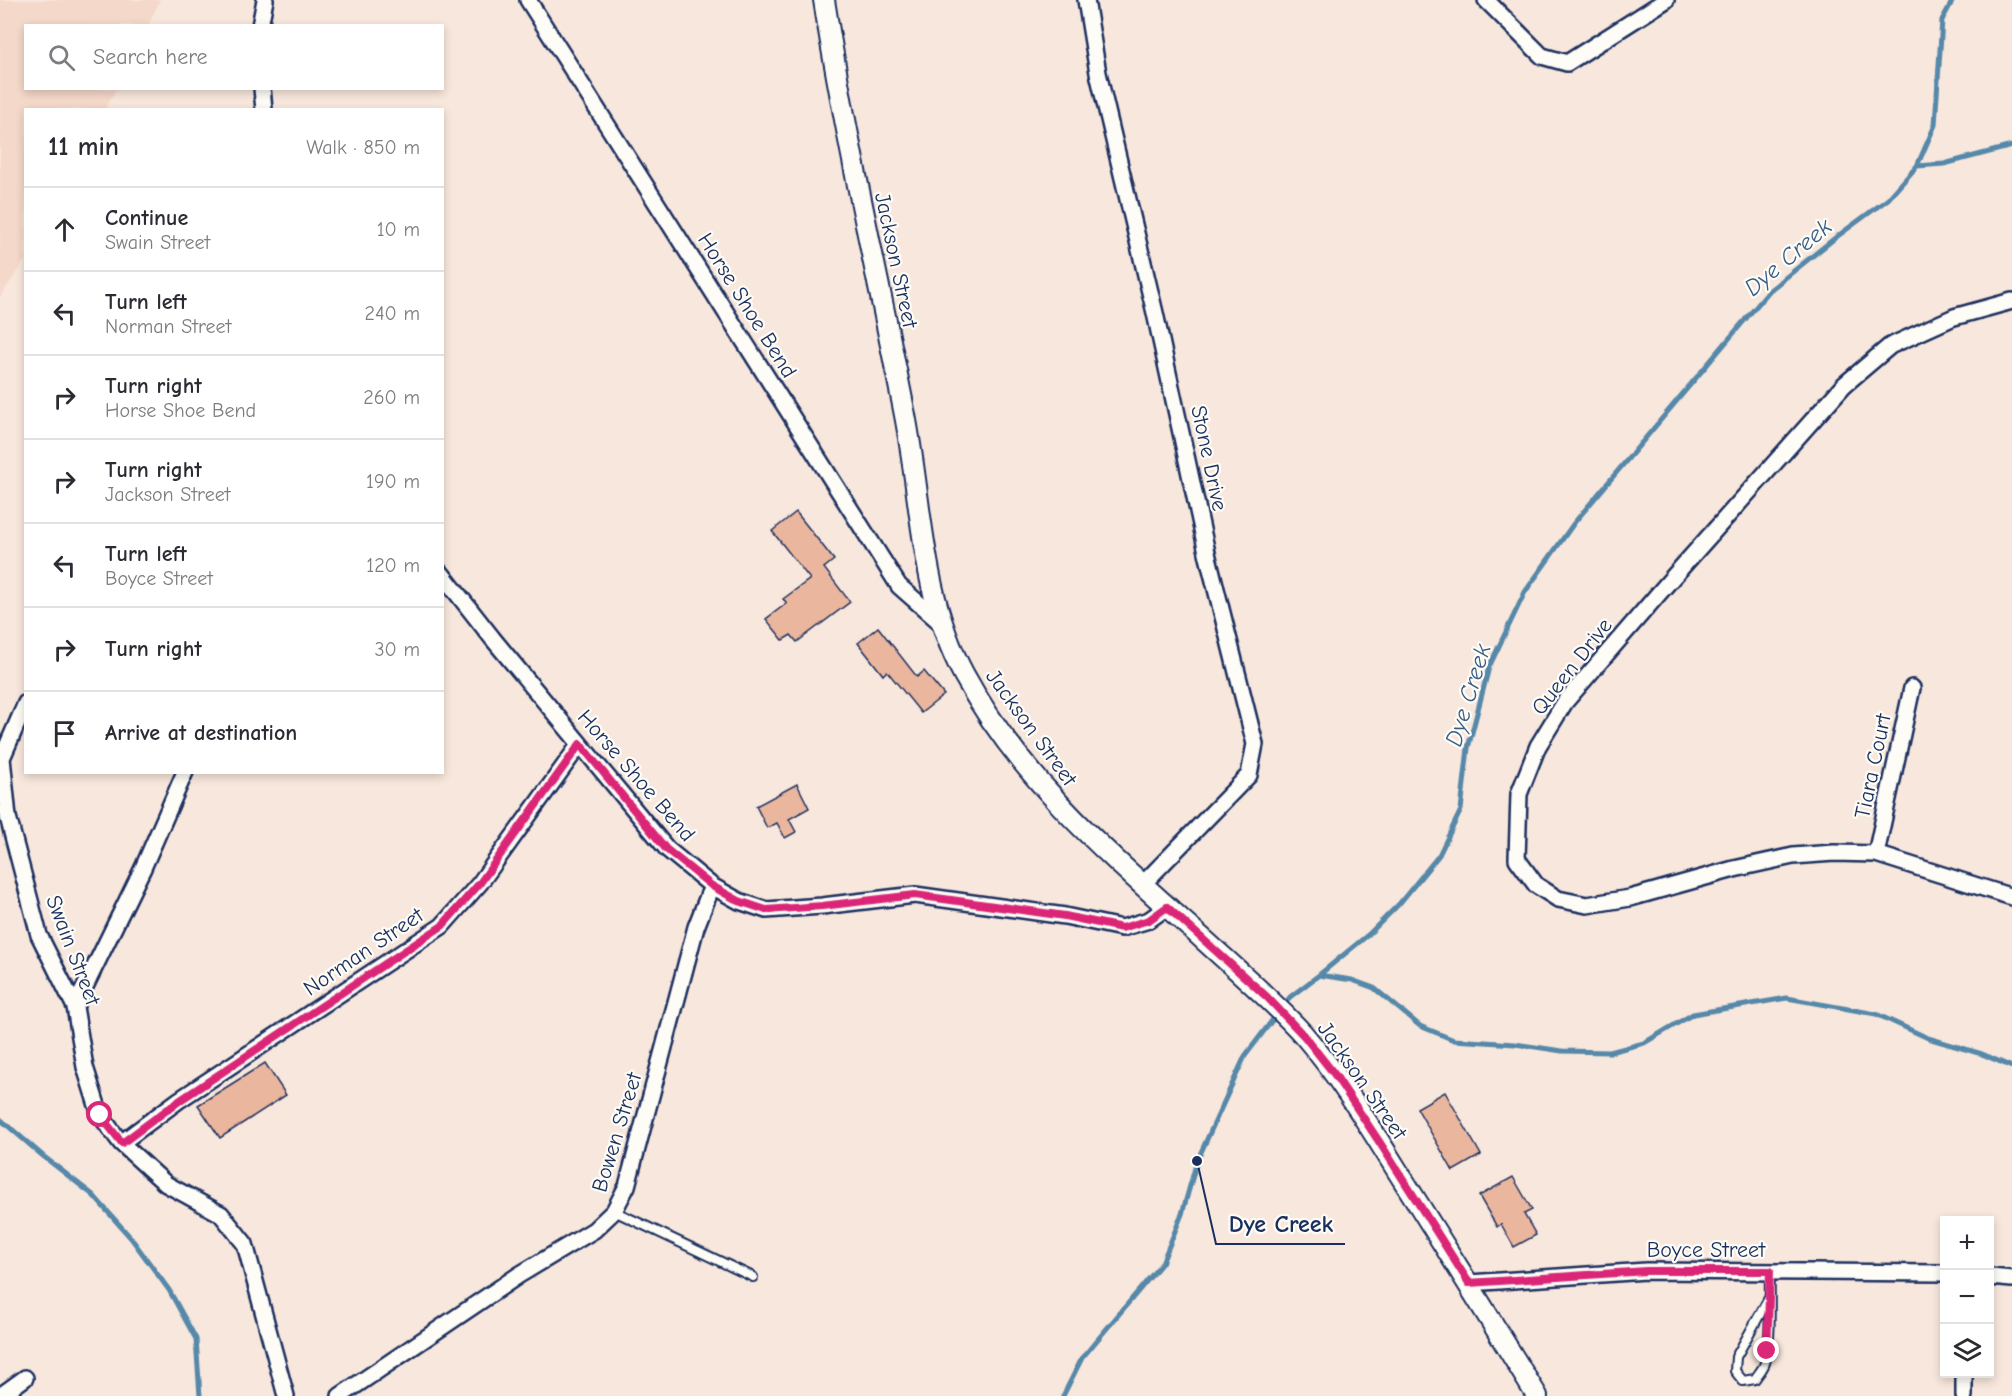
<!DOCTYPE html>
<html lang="en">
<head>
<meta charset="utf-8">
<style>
  body { margin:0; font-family:"Comic Neue",sans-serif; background:#f2f2f3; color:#2b2b33 }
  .controls { position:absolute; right:18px; bottom:18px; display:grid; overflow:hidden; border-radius:0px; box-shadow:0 3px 9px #0003 }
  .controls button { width:54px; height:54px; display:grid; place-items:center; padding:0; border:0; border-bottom:2px solid #e1e1e2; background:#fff; color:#2b2b33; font:30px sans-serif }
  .stop { position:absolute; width:18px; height:18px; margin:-14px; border:4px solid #db2777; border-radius:50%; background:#fff }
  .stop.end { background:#db2777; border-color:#fff; box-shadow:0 2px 6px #0008 }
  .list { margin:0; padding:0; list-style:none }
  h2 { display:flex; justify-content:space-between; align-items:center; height:78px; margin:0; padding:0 24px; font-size:26px }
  h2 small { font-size:20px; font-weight:400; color:#7c7c81 }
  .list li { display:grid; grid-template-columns:39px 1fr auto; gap:18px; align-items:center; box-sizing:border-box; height:84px; padding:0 24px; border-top:2px solid #e1e1e2 }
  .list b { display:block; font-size:22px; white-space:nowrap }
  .list p { margin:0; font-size:20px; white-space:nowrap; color:#7c7c81 }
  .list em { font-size:20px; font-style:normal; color:#7c7c81 }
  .icon { flex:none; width:33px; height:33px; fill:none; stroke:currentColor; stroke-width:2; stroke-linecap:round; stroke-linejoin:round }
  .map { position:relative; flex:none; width:2012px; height:1396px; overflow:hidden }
  .search { position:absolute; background:#fff; box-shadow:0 3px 9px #0003; left:24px; top:24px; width:420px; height:66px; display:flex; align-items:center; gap:15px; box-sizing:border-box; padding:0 21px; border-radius:0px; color:#7c7c81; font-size:22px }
  .panel { position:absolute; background:#fff; box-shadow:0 3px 9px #0003; left:24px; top:108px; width:420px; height:666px; border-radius:0px }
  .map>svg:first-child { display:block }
</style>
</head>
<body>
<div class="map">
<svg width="2012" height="1396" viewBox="0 0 2012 1396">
  <rect width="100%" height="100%" fill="#f8e7dc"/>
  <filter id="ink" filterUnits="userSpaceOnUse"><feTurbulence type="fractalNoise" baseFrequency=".0167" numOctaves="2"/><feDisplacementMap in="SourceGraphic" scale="12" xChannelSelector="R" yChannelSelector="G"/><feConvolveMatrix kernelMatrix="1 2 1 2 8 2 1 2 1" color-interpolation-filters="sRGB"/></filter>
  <g filter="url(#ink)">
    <!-- built -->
    <path fill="#f4d8c9" d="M0 0H160L148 25 26 26V88L116 89 105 109 26 110 25 260 0 297Z"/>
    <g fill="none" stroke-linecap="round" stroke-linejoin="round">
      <!-- stream -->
      <path stroke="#5688aa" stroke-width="5" d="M1917 166 1944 164 2012 146
        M1319 975 1352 980 1374 988 1420 1026 1454 1040 1515 1044 1562 1051 1610 1052 1644 1043 1693 1014 1787 998 1876 1014 1928 1038 1982 1054 2012 1067
        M1282 1007 1290 997 1319 975 1369 934 1399 904 1439 855 1461 810 1468 748 1489 667 1525 592 1574 523 1770 290 1835 238 1888 199 1917 166 1935 125 1942 20 1953 0
        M0 1119 43 1156 93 1195 131 1238 169 1290 196 1339 200 1396
        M1063 1396 1082 1358 1162 1263 1182 1214 1197 1161 1245 1056 1277 1014"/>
    </g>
    <!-- building -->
    <path fill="#ebb69e" stroke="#1b2f5e" stroke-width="1.5" d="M796 512 834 560 824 568 850 602 797 642 791 635 783 640 766 619 787 603 783 599 810 579 772 531Z
      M878 627 917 677 924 671 944 695 921 713 887 671 883 675 858 643Z
      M797 784 809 808 789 819 796 832 785 838 777 823 767 828 756 806Z
      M265 1063 286 1095 220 1138 198 1105Z
      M1445 1092 1481 1155 1453 1171 1417 1108Z
      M1513 1177 1532 1210 1524 1214 1536 1235 1514 1247 1501 1224 1497 1227 1479 1196Z"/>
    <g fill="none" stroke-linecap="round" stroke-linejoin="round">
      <defs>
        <path id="service" d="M614 1211 753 1277
          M1769 1298 1736 1357 1735 1371 1743 1381 1755 1379C1758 1374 1763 1369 1765 1363 1772 1341 1769 1296 1770 1271"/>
        <path id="minor" d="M528 0 899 586 941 623
          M1086 0 1098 73 1155 313 1208 557 1255 744 1249 775 1142 885
          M1486 0 1542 56 1567 63 1666 0
          M260 26 265 0
          M262 88 264 110
          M2012 301 1954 317 1890 346 1844 385 1673 577 1565 702 1538 746 1519 794 1517 859 1536 885 1558 899 1587 905 1630 898 1734 869 1793 856 1834 853 1876 854 2012 897
          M442 574 493 639 667 849 712 886 739 901 766 910 822 906 915 895 1065 916 1122 928 1149 920 1167 907
          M26 703 2 758 8 817 39 935 75 1007 85 1067 100 1115 121 1143 166 1184 221 1214 245 1244 286 1396
          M1876 854 1912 688
          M75 1007 143 868 185 772
          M121 1143 179 1100 442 926 480 883 580 744
          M1990 1277 2012 1279
          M1469 1283 1646 1271 1944 1273
          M0 1396 25 1378
          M340 1396 519 1275 594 1230 614 1211 627 1186 696 927 712 886
          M1964 1396V1374"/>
        <path id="tertiary" d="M824 0C846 140 878 277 905 415 922 503 921 595 964 675 1022 782 1114 859 1203 939 1237 970 1272 1000 1303 1034 1340 1077 1370 1127 1400 1175 1446 1248 1492 1322 1537 1396"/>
      </defs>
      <!-- service casing -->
      <use href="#service" stroke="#1b2f5e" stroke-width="12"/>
      <!-- minor casing -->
      <use href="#minor" stroke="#1b2f5e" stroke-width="20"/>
      <!-- tertiary casing -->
      <use href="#tertiary" stroke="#1b2f5e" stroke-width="24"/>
      <!-- service -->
      <use href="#service" stroke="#fdfcf7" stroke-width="8"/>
      <!-- minor -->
      <use href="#minor" stroke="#fdfcf7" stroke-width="15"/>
      <!-- tertiary -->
      <use href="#tertiary" stroke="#fdfcf7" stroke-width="20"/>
    </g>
  </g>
  <g fill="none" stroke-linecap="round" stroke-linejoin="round" filter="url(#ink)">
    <!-- route -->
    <path stroke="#db2777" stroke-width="8" d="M100 1115 122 1143 179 1101 442 926 480 883 580 744 666 849 712 886 739 901 766 910 822 906 915 895 1065 916 1122 928 1149 920 1167 907 1267 997 1305 1037 1335 1075 1380 1143 1469 1283 1646 1271H1770L1767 1351"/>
  </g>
  <g text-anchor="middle" stroke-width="4.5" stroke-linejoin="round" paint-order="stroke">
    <!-- street labels -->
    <g font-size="22" fill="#1b2f5e" stroke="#fdfcf7">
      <text transform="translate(897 260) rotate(78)" y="8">Jackson Street</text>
      <text transform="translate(748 305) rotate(58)" y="8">Horse Shoe Bend</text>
      <text transform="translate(1210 458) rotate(78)" y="8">Stone Drive</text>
      <text transform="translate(1571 666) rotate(-52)" y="8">Queen Drive</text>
      <text transform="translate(1032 727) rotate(54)" y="8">Jackson Street</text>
      <text transform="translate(1872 766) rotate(-78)" y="8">Tiara Court</text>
      <text transform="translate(637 775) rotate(49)" y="8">Horse Shoe Bend</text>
      <text transform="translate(74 950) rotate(69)" y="8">Swain Street</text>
      <text transform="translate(363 951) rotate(-34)" y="8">Norman Street</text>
      <text transform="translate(1363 1080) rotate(55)" y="8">Jackson Street</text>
      <text transform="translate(616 1132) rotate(-73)" y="8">Bowen Street</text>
      <text x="1706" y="1257">Boyce Street</text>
    </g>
    <!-- water labels -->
    <g font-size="24" font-style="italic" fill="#385c84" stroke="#fdfcf7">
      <text transform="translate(1788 257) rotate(-40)" y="8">Dye Creek</text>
      <text transform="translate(1468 695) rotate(-73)" y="8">Dye Creek</text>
    </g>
  </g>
  <!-- callouts -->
  <path fill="none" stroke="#1b2f5e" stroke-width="2" d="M1197 1161L1216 1244H1345"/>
  <circle fill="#1b2f5e" stroke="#fdfcf7" stroke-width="2" cx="1197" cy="1161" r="6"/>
  <g font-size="24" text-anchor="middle" font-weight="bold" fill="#1b2f5e" stroke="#fdfcf7" stroke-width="4.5" stroke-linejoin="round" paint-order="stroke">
    <text x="1281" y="1232">Dye Creek</text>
  </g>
</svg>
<div class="controls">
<button>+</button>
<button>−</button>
<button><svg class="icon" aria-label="layers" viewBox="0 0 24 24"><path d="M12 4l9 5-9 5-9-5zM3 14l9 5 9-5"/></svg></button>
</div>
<div class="stop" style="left:100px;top:1115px"></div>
<div class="stop end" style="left:1767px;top:1351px"></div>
<div class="search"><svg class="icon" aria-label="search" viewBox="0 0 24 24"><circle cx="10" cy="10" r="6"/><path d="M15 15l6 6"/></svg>Search here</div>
<section class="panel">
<h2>11 min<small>Walk · 850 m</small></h2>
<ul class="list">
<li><svg class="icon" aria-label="ahead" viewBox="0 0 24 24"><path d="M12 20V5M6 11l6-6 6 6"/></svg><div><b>Continue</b><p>Swain Street</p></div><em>10 m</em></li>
<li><svg class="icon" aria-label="left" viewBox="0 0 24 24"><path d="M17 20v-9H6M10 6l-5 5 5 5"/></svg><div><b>Turn left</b><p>Norman Street</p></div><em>240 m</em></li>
<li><svg class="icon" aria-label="right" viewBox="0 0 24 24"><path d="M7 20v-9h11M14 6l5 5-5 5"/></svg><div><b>Turn right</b><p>Horse Shoe Bend</p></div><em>260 m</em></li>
<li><svg class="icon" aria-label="right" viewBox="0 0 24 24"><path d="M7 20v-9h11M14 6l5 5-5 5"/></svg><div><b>Turn right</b><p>Jackson Street</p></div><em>190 m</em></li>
<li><svg class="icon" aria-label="left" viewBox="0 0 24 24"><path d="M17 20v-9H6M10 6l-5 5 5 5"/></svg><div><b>Turn left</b><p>Boyce Street</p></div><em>120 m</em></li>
<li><svg class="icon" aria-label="right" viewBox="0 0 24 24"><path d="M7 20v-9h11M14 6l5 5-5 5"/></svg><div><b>Turn right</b></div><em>30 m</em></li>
<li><svg class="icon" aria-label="arrive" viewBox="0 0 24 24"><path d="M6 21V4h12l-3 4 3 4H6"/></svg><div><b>Arrive at destination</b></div></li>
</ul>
</section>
</div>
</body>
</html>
